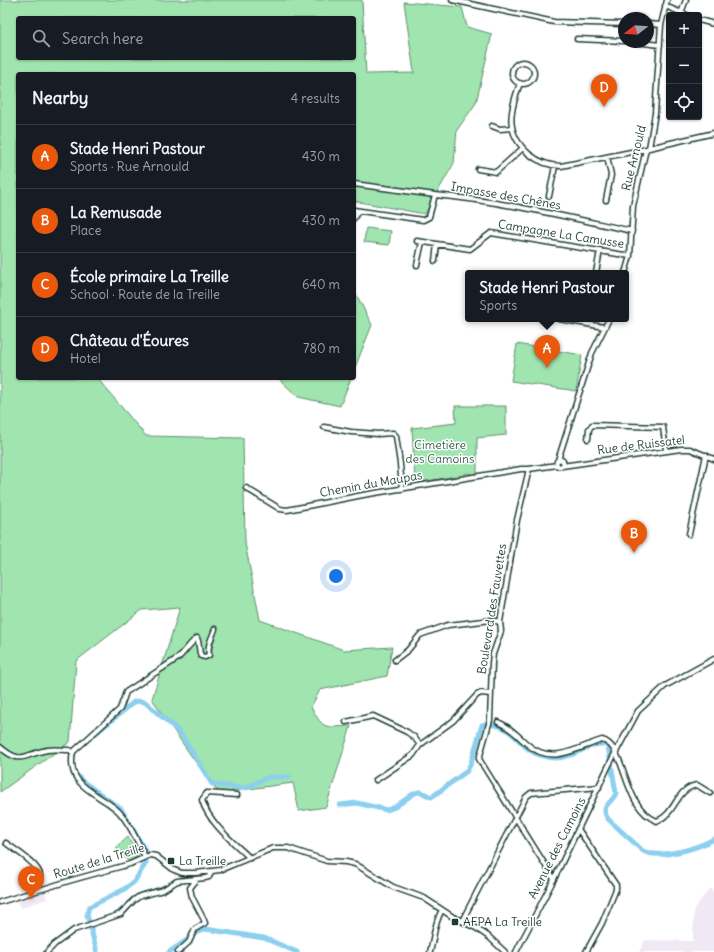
<!DOCTYPE html>
<html lang="en">
<head>
<meta charset="utf-8">
<style>
  body { margin:0; font-family:Delius,sans-serif; background:#242831; color:#f1f3f6 }
  .controls { position:absolute; right:12px; top:12px; display:grid; overflow:hidden; border-radius:4px; box-shadow:0 1px 3px #0004 }
  .controls button { width:36px; height:36px; display:grid; place-items:center; padding:0; border:0; border-bottom:1px solid #363941; background:#171b24; color:#f1f3f6; font:20px sans-serif }
  .compass { position:absolute; left:618px; top:12px; width:36px; height:36px; border-radius:50%; background:#171b24; box-shadow:0 1px 3px #0004; rotate:253deg }
  .you { position:absolute; left:336px; top:576px; width:14px; height:14px; margin:-10px; border:3px solid #fff; border-radius:50%; background:#1a73e8; box-shadow:0 0 0 6px #1a73e833 }
  .badge { display:grid; place-items:center; width:26px; height:26px; border-radius:50%; background:#ea580c; color:#fff; font-size:13px; font-weight:700 }
  .pin { position:absolute; translate:-50% -33px; filter:drop-shadow(0 1px 2px #0008) }
  .pin::after { content:''; position:absolute; top:21px; width:14px; height:12px; background:inherit; clip-path:polygon(0 0,100% 0,50% 100%) }
  .popup { position:absolute; left:465px; top:270px; width:164px; height:52px; box-sizing:border-box; display:grid; place-content:center; border-radius:4px; background:#171b24; filter:drop-shadow(0 1px 3px #0005); font-size:13px; white-space:nowrap; color:#9ea1a6 }
  .popup b { font-size:15px; color:#f1f3f6 }
  .popup::after { content:''; position:absolute; left:50%; top:100%; margin-left:-8px; border:8px solid transparent; border-top-color:#171b24 }
  .list { margin:0; padding:0; list-style:none }
  h2 { display:flex; justify-content:space-between; align-items:center; height:52px; margin:0; padding:0 16px; font-size:17px }
  h2 small { font-size:13px; font-weight:400; color:#9ea1a6 }
  .list li { display:grid; grid-template-columns:26px 1fr auto; gap:12px; align-items:center; box-sizing:border-box; height:64px; padding:0 16px; border-top:1px solid #363941 }
  .list b { display:block; font-size:15px; white-space:nowrap }
  .list p { margin:0; font-size:13px; white-space:nowrap; color:#9ea1a6 }
  .list em { font-size:13px; font-style:normal; color:#9ea1a6 }
  .icon { flex:none; width:22px; height:22px; fill:none; stroke:currentColor; stroke-width:2; stroke-linecap:round; stroke-linejoin:round }
  .map { position:relative; flex:none; width:714px; height:952px; overflow:hidden }
  .search { position:absolute; background:#171b24; box-shadow:0 1px 3px #0004; left:16px; top:16px; width:340px; height:44px; display:flex; align-items:center; gap:10px; box-sizing:border-box; padding:0 14px; border-radius:4px; color:#9ea1a6; font-size:15px }
  .panel { position:absolute; background:#171b24; box-shadow:0 1px 3px #0004; left:16px; top:72px; width:340px; height:308px; border-radius:4px }
  .map>svg:first-child { display:block }
</style>
</head>
<body>
<div class="map">
<svg width="714" height="952" viewBox="0 0 714 952">
  <rect width="100%" height="100%" fill="#fff"/>
  <filter id="ink" filterUnits="userSpaceOnUse"><feTurbulence type="fractalNoise" baseFrequency=".025" numOctaves="2"/><feDisplacementMap in="SourceGraphic" scale="8" xChannelSelector="R" yChannelSelector="G"/><feConvolveMatrix kernelMatrix="1 2 1 2 8 2 1 2 1" color-interpolation-filters="sRGB"/></filter>
  <g filter="url(#ink)">
    <!-- built -->
    <path fill="#f1e8f5" d="M710 888 714 893V952H639L645 940 693 941 694 909Z
      M44 890 47 899 20 908 15 898Z"/>
    <!-- green -->
    <path fill="#a0e4af" stroke="#609072" fill-rule="evenodd" d="M0 0H362L366 74 414 73 404 2 462 7 467 27 492 34 476 103 457 130 454 163 425 214 354 201V74H18V378H97L146 436 243 438 245 543 260 620 344 650 392 647 387 676 320 690 311 707C324 731 325 727 351 726L326 807 299 811 293 783 219 793 194 760 152 699 180 607 142 610 76 661 70 742 0 792ZM18 18H354V58H18Z
      M366 228 391 231 389 245 364 242Z
      M354 290 372 325 354 370Z
      M517 344 582 355 576 391 511 381Z
      M278 378H351L340 406 298 397Z
      M455 406H506V435L477 438V475L472 476 471 474 468 473 464 474 463 477 458 478 457 476 415 483 412 428 456 423Z
      M128 837 139 856 129 862 116 848Z"/>
    <g fill="none" stroke-linecap="round" stroke-linejoin="round">
      <!-- stream -->
      <path stroke="#6095a4" stroke-width="1.5" d="M113 915C122 910 126 901 135 896 149 889 162 889 175 879
        M44 952 52 943 67 933"/>
      <!-- canal -->
      <path stroke="#8ccfee" stroke-width="5" d="M96 733 134 702 139 701 145 702 175 728 182 736 212 784 241 788 247 787 269 777H289
        M77 775 82 781 121 809 146 852V863L134 882 123 890 89 907 87 915 97 952
        M340 805 357 803 387 810 395 807 413 794 418 792H421L431 797 433 796 467 771 471 763 482 725C488 722 501 726 506 729 519 737 525 751 540 755 550 759 560 759 570 755 580 752 599 739 608 746L616 793C612 804 599 805 608 819L643 851C660 860 698 848 714 839
        M198 932 205 929 264 938 297 952
        M169 952 187 940"/>
      <defs>
        <path id="minor" d="M452 0 554 22 624 24
          M665 6 687 15
          M681 13 686 0
          M699 20 714 24
          M648 24 661 25
          M577 39 624 41
          M635 42 660 45
          M512 73a11 11 0 1 1 22 0a11 11 0 1 1-22 0Z
          M520 83C510 111 504 132 529 154 539 162 549 166 561 166L646 149
          M492 126 500 129 512 128
          M649 148 714 133
          M478 169 496 172 523 148
          M354 184 435 195
          M549 196 555 166
          M606 200 611 175 607 157
          M354 210 423 220 429 217 435 195C501 201 567 217 632 231
          M354 218 358 211
          M417 241 470 249 491 233 630 256
          M435 261 437 244
          M417 265 422 242
          M596 273 600 250
          M625 273 630 256 633 206 646 149 649 148 655 113 661 25 667 0
          M559 319 604 327
          M324 427 351 432 378 434 393 433 396 436 400 464 402 489
          M588 439 589 429 592 425 663 427 666 450
          M556.5 463a3.5 3.5 0 1 1 7 0a3.5 3.5 0 1 1-7 0Z
          M558 460 592 353 609 319
          M562 466 681 449H690L714 459
          M246 488 280 509 287 510 363 495 521 469H529
          M689 534 706 455
          M395 660 408 650 420 635 448 625 492 620 500 622
          M346 722 373 716 407 732 414 737 420 745
          M498 722C510 727 517 735 527 744 552 766 576 748 602 740 627 746 622 808 657 821 677 813 675 789 697 785L710 793
          M0 747C22 766 24 754 47 750 54 749 62 750 69 750L73 752
          M376 780 413 755 420 745 453 721 477 695 481 693 490 694
          M237 795 207 793 202 800C208 822 234 843 250 858
          M578 829 616 885V889L602 923 586 952
          M6 843C14 849 41 866 40 876L33 888V891
          M145 857C138 842 131 826 120 813 117 809 112 806 108 803 87 789 67 781 73 752L120 709 126 692 178 658C185 652 190 643 197 638 200 644 198 650 201 656L205 657 209 655C207 645 212 638 215 629
          M554 879 479 759 490 720 492 663 493 654 501 631 500 622 517 520 529 469 557 465
          M0 902 72 880 130 864 150 855 156 856 174 870 182 873H196L220 870 273 848H288L327 861 346 862 355 864 393 887 424 898 453 917 476 928 489 937 505 952
          M462 921 526 797 531 793 599 787
          M47 952 55 944 74 930 121 914 134 900 140 896 163 890 177 881 205 878 209 877 211 872
          M178 952 189 942 195 929 205 923 204 920 192 897 190 888 197 879
          M430 952C434 938 434 923 442 910
          M516 952 554 879 610 763 638 711 665 686 714 659"/>
      </defs>
      <!-- minor casing -->
      <use href="#minor" stroke="#1f3d34" stroke-width="7"/>
      <!-- minor -->
      <use href="#minor" stroke="#fff" stroke-width="4"/>
    </g>
  </g>
  <!-- markers -->
  <g fill="#1f3d34" stroke="#fff" stroke-width="1.5">
    <rect x="167" y="857" width="8" height="8" rx="2"/>
    <rect x="451" y="918" width="8" height="8" rx="2"/>
  </g>
  <g text-anchor="middle" stroke-width="3" stroke-linejoin="round" paint-order="stroke">
    <!-- street labels -->
    <g font-size="12" fill="#1f3d34" stroke="#fff">
      <text transform="translate(634 158) rotate(-76)" y="4">Rue Arnould</text>
      <text transform="translate(506 196) rotate(10)" y="4">Impasse des Chênes</text>
      <text transform="translate(561 234) rotate(9)" y="4">Campagne La Camusse</text>
      <text transform="translate(641 445) rotate(-7)" y="4">Rue de Ruissatel</text>
      <text transform="translate(371 484) rotate(-10)" y="4">Chemin du Maupas</text>
      <text transform="translate(492 609) rotate(-81)" y="4">Boulevard des Fauvettes</text>
      <text transform="translate(557 848) rotate(-63)" y="4">Avenue des Camoins</text>
      <text transform="translate(99 861) rotate(-17)" y="4">Route de la Treille</text>
    </g>
    <!-- park labels -->
    <g font-size="12" fill="#395e4d" stroke="#fff">
      <text x="440" y="449">Cimetière<tspan x="440" dy="14">des Camoins</tspan></text>
    </g>
    <!-- poi labels -->
    <g font-size="12" fill="#1f3d34" stroke="#fff" text-anchor="start">
      <text x="179" y="865">La Treille</text>
      <text x="463" y="926">AFPA La Treille</text>
    </g>
  </g>
</svg>
<div class="controls">
<button>+</button>
<button>−</button>
<button><svg class="icon" aria-label="locate" viewBox="0 0 24 24"><circle cx="12" cy="12" r="6"/><path d="M12 2v4M12 18v4M2 12h4M18 12h4"/></svg></button>
</div>
<svg class="compass" viewBox="-18 -18 36 36"><path d="M0-13l5 13h-10z" fill="#e53935"/><path d="M0 13l5-13h-10z" fill="#9ea1a6"/></svg>
<div class="you"></div>
<div class="pin badge" style="left:547px;top:368px">A</div>
<div class="popup"><b>Stade Henri Pastour</b>Sports</div>
<div class="pin badge" style="left:634px;top:553px">B</div>
<div class="pin badge" style="left:31px;top:899px">C</div>
<div class="pin badge" style="left:604px;top:107px">D</div>
<div class="search"><svg class="icon" aria-label="search" viewBox="0 0 24 24"><circle cx="10" cy="10" r="6"/><path d="M15 15l6 6"/></svg>Search here</div>
<section class="panel">
<h2>Nearby<small>4 results</small></h2>
<ul class="list">
<li><span class="badge">A</span><div><b>Stade Henri Pastour</b><p>Sports · Rue Arnould</p></div><em>430 m</em></li>
<li><span class="badge">B</span><div><b>La Remusade</b><p>Place</p></div><em>430 m</em></li>
<li><span class="badge">C</span><div><b>École primaire La Treille</b><p>School · Route de la Treille</p></div><em>640 m</em></li>
<li><span class="badge">D</span><div><b>Château d'Éoures</b><p>Hotel</p></div><em>780 m</em></li>
</ul>
</section>
</div>
</body>
</html>
